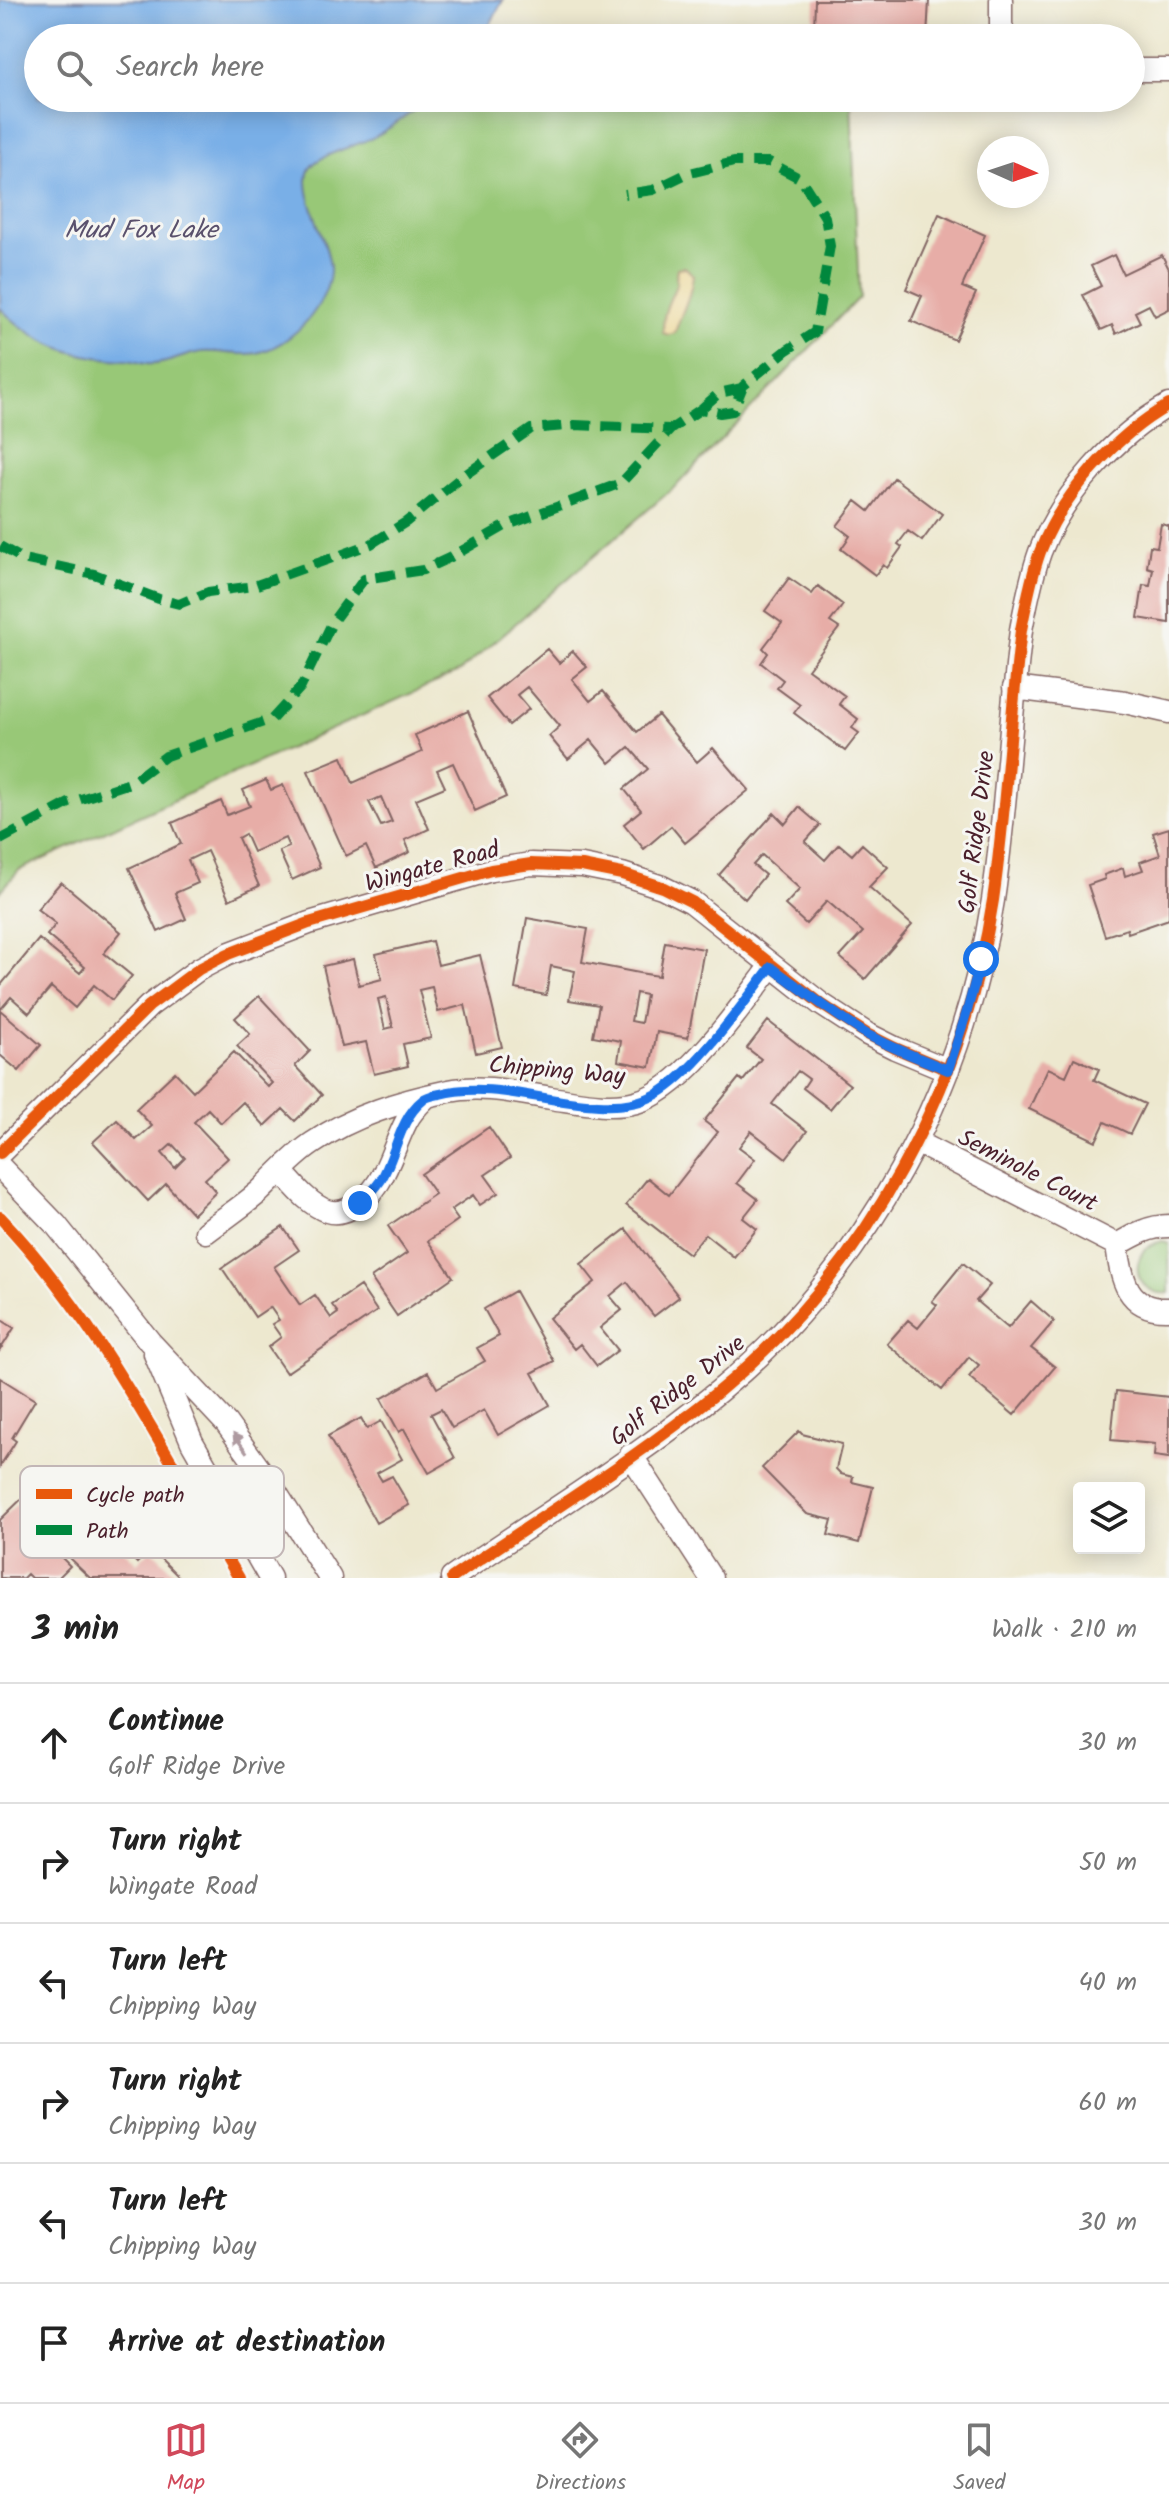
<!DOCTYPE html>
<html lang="en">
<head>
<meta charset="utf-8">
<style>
  body { margin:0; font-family:Kalam,sans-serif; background:#f6f6f6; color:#222 }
  .controls { position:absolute; right:24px; bottom:24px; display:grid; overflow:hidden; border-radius:8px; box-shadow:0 4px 20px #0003 }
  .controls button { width:72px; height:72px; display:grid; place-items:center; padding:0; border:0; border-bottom:2px solid #e0e0e0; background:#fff; color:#222; font:40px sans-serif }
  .compass { position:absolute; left:977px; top:136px; width:72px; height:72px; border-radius:50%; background:#fff; box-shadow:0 4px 20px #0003; rotate:93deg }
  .stop { position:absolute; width:24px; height:24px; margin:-18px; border:6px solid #1a73e8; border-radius:50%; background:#fff }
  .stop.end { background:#1a73e8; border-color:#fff; box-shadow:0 2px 8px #0008 }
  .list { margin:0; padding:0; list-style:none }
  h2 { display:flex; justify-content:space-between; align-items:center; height:104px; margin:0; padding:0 32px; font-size:34px }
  h2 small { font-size:26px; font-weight:400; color:#767676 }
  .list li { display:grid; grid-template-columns:52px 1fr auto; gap:24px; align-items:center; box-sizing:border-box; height:120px; padding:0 32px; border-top:2px solid #e0e0e0 }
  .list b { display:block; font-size:30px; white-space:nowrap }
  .list p { margin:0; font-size:26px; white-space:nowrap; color:#767676 }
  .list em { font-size:26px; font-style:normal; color:#767676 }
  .icon { flex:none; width:44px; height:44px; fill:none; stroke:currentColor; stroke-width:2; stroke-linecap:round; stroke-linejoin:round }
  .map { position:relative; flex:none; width:1169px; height:1578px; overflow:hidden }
  .search { position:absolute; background:#fff; box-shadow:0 4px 20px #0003; left:24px; right:24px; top:24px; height:88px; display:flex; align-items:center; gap:20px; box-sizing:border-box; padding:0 28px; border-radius:44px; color:#767676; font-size:30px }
  .sheet { height:824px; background:#fff }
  nav { display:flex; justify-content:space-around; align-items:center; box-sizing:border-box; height:112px; border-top:2px solid #e0e0e0; background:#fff; font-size:22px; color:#767676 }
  nav a { display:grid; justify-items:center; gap:4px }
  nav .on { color:#d1495b }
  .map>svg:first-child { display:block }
</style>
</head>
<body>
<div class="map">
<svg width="1169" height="1578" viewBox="0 0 1169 1578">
  <rect width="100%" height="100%" fill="#f6f6f2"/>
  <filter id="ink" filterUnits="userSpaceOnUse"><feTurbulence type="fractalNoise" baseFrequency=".0125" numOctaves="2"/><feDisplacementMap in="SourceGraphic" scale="16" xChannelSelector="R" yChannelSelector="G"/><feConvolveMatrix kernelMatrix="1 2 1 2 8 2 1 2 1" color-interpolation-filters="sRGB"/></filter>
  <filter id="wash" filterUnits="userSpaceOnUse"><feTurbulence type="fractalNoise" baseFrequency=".006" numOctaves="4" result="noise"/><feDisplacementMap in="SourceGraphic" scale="32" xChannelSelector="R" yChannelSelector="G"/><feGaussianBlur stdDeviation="1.8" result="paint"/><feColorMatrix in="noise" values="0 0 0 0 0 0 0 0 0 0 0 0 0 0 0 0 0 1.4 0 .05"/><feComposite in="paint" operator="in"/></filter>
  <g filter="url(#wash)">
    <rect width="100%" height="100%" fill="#ede8cf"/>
    <!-- green -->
    <path fill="#98c877" stroke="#717451" stroke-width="2" d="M0 82 38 98H732L851 101 859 297 678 484 459 672 19 870 0 892Z
      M1163 1241 1169 1243V1293C1132 1297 1125 1249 1163 1241Z"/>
    <!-- sand -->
    <path fill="#eeda9e" stroke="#9c7c64" stroke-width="2" d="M685 267 693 275C691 298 681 312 675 333L669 335 663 333C663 312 667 306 675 288 678 282 675 275 677 268Z"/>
    <!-- water -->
    <path fill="#79afe7" stroke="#626789" stroke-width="2" d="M0 0H503L483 38H38V98H431C413 111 395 125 376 136 360 145 320 154 311 167 295 188 332 245 330 272 329 288 320 304 311 316 295 336 270 355 244 354 230 354 216 351 202 352 185 354 171 363 155 364 145 366 135 360 125 360 73 357 37 345 0 308Z"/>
    <g id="blocks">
      <!-- building -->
      <path fill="#e7ada7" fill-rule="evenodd" d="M815 0H929L927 38H824V31H814Z
        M939 214 985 235 962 287 976 293 955 340 911 321 922 296 906 289Z
        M1114 255 1123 274 1162 255 1169 269V309L1155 316 1149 305 1135 312 1140 322 1116 334 1112 325 1101 330 1083 295 1101 286 1091 266Z
        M894 478 942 514 922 541 908 531 898 544 902 547 887 568 883 565 875 575 841 549 850 536 837 526 856 501 869 511Z
        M1161 524 1169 526V623L1138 618 1143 585 1150 586 1153 569 1147 567 1150 546 1157 547Z
        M789 578 812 594 818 586 843 605 830 622 839 628 808 669 845 696 839 704 858 719 852 728 859 733 845 751 794 713 800 705 777 688 783 680 761 663 768 653 763 648 782 623 765 611Z
        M547 649 559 663 573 651 587 667 572 679 590 701 603 691 637 732 658 715 697 762 713 748 749 790 685 843 671 826 644 849 624 824 641 810 624 789 648 769 629 747 610 763 591 740 568 759 549 736 560 726 527 687 517 695 529 709 509 725 487 698Z
        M468 711 506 797 475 811 453 763 437 770 445 787 416 799 429 829 405 840 410 852 376 868 366 846 346 856 308 771 342 757 353 783 422 752 415 735ZM381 797 392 822 381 826 369 802Z
        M266 780 271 790 283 785 320 867 292 880 279 851 289 847 285 838 253 852 245 834 238 838 259 886 229 900 207 851 188 860 198 883 175 893 186 919 158 932 129 868 181 844 172 823 221 801 227 815 250 806 243 790Z
        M799 807 820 825 805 842 825 860 839 844 852 855 862 844 888 867 869 887 912 925 865 979 840 957 863 932 827 901 806 924 785 905 800 889 762 855 753 865 765 875 745 899 719 875 774 813 785 824Z
        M1169 828V919L1128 933 1127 929 1105 936 1088 885 1105 879 1104 875 1123 868 1125 876 1143 870 1140 862 1160 855 1153 833Z
        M61 882 121 932 104 953 132 976 112 1000 94 985 75 1008 51 987 29 1013 11 997 0 1010 41 1045 19 1071 0 1055V986L39 939 80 973 85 967 47 935 56 924 37 909Z
        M527 918 588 929 582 962 639 973 659 976 665 942 704 949 688 1038 657 1032 650 1067 618 1061 621 1041 593 1036 599 1005 569 1000 575 971 551 966 546 995 515 989ZM636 993 646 995 641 1023 631 1021Z
        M432 941 438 965 480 955 502 1047 476 1053 465 1005 438 1012 432 987 419 990 431 1038 403 1044 408 1066 374 1074 366 1042 342 1047 323 966 353 959 359 985 382 979 376 954ZM386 997 393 1027 385 1029 378 999Z
        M259 996 310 1051 295 1066 322 1095 295 1121 283 1109 265 1126 243 1102 221 1123 208 1109 194 1122 228 1158 205 1179 216 1192 193 1214 166 1184 148 1201 93 1142 117 1120 136 1140 152 1126 136 1109 175 1072 193 1091 234 1052 268 1087 272 1083 237 1046 250 1034 235 1018ZM172 1144 185 1158 175 1168 162 1153Z
        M768 1021 850 1085 830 1109 803 1088 809 1079 798 1071 772 1104 807 1131 786 1158 751 1131 739 1147 755 1159 737 1183 758 1199 743 1218 757 1229 734 1257 705 1234 689 1254 626 1205 648 1178 669 1195 718 1132 704 1121 739 1078 743 1081 761 1059 747 1048Z
        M1074 1058 1099 1069 1094 1080 1145 1104 1130 1134 1105 1122 1096 1141 1029 1109 1048 1068 1066 1076Z
        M489 1127 510 1158 485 1175 498 1193 480 1205 473 1195 451 1210 458 1220 428 1241 453 1277 397 1316 371 1278 407 1253 388 1226 435 1194 421 1174Z
        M283 1227 299 1250 274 1267 300 1305 315 1295 331 1318 338 1313 332 1305 360 1286 377 1311 286 1373 268 1347 281 1337 272 1324 279 1320 270 1307 255 1317 222 1268Z
        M626 1229 679 1297 654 1316 627 1282 610 1296 622 1310 600 1328 618 1350 597 1366 580 1344 574 1349 549 1318 595 1282 581 1264Z
        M963 1263 990 1285 976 1301 1008 1328 1031 1301 1054 1321 1031 1348 1055 1367 1014 1415 969 1377 979 1365 969 1357 942 1390 887 1344 908 1320 918 1328 937 1305 932 1301Z
        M515 1291 554 1361 532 1373 550 1405 498 1435 484 1410 452 1428 441 1409 431 1414 455 1458 429 1473 404 1429 399 1432 381 1399 428 1372 437 1388 485 1361 477 1348 499 1336 484 1309Z
        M0 1319 14 1328 0 1350Z
        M0 1378 35 1400 12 1438 16 1441 0 1466Z
        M1116 1391 1169 1397V1458L1154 1456 1155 1444 1111 1440Z
        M361 1418 367 1429 381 1421 402 1459 377 1473 382 1481 392 1476 409 1505 376 1523 328 1436Z
        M799 1431 802 1434 842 1444 836 1469 841 1474 853 1477 852 1482 873 1487 859 1543 828 1535 832 1520 807 1514 762 1468Z
        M38 1483 63 1509 38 1534 70 1566 58 1578H31L27 1574 23 1578H0V1520Z
        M96 1501 133 1539 123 1549 137 1563 151 1549 180 1578H90L69 1558 78 1549 63 1534Z"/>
    </g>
  </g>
  <g filter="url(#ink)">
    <use href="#blocks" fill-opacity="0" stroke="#836564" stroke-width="2"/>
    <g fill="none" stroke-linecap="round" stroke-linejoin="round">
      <defs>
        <path id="street" d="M1001 0V25L1005 38
          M1131 70H1169
          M1014 688 1125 702 1169 712
          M916 1142 1117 1245
          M0 1153 149 1006 199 969 228 954 309 923 491 870 531 864 582 866 622 874 662 887 692 902 821 1004 867 1034 895 1048 948 1070
          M0 1167 56 1225 150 1342 226 1423 273 1488 330 1578
          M281 1171C294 1185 308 1204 327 1211 336 1214 343 1212 351 1208 385 1191 390 1153 406 1122 410 1113 418 1105 425 1098
          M206 1232C223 1219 243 1206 259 1192 277 1175 293 1156 313 1143 353 1115 402 1101 449 1091 483 1084 518 1093 551 1098 579 1102 608 1109 636 1102 684 1090 741 1006 771 967
          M1117 1245C1121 1278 1127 1311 1169 1309
          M1117 1245C1134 1235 1149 1226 1169 1226
          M155 1354 192 1442 270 1578
          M631 1455 711 1578
          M452 1578C541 1517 635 1460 719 1391 867 1270 964 1088 993 900 1006 811 1010 720 1021 630 1026 604 1031 577 1040 552 1062 494 1116 435 1169 405"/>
      </defs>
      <!-- street casing -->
      <use href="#street" stroke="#836564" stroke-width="25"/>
      <!-- street -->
      <use href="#street" stroke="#fff" stroke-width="22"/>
      <!-- quiet -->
      <path stroke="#00873e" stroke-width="10" stroke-dasharray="20 10" stroke-linecap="butt" d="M701 409 719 393 742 388
        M0 546 23 559 94 574 159 599 179 604 208 592 254 586 371 544 406 522 459 479 531 429 575 425 671 429
        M0 840 69 803 130 783 166 756 272 719 301 687 333 621 364 579 423 570 451 557 505 526 621 483 671 429 701 409 720 413 733 411 743 386 787 350 815 332 830 246 825 217 801 179 769 162H734L686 174 653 190 625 194"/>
      <defs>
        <path id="cycleway" d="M0 1153 149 1006 199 969 228 954 309 923 491 870 531 864 582 866 622 874 662 887 692 902 821 1004 867 1034 895 1048 948 1070
          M0 1217C100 1322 165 1455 239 1578
          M452 1578C541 1517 635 1460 719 1391 867 1270 964 1088 993 900 1006 811 1010 720 1021 630 1026 604 1031 577 1040 552 1062 494 1116 435 1169 405"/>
      </defs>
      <!-- cycleway casing -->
      <use href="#cycleway" stroke="#f6f6f2" stroke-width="17"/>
      <!-- cycleway -->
      <use href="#cycleway" stroke="#e8590c" stroke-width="12"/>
    </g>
    <!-- one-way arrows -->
    <defs><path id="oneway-solid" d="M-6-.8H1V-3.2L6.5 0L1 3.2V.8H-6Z" transform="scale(2)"/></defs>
    <use fill="#ae9aa0" href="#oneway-solid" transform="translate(240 1443) rotate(-126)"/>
  </g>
  <g fill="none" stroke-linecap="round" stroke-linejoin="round" filter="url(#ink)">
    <!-- route -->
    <path stroke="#1a73e8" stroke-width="10" d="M360 1203C368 1196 375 1189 381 1180 396 1155 399 1119 423 1100 427 1096 435 1095 440 1094 508 1075 599 1127 657 1094 696 1072 743 1003 771 967 803 990 834 1015 868 1035 894 1049 921 1059 948 1070L967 1011 981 959"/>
  </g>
  <g text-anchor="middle" stroke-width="6" stroke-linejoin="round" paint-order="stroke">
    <!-- street labels -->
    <g font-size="24" fill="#4a1f2b" stroke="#f6f6f2">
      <text transform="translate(976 832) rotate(-83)" y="8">Golf Ridge Drive</text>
      <text transform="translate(432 866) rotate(-15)" y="8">Wingate Road</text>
      <text transform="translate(557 1070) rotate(5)" y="8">Chipping Way</text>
      <text transform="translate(1028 1170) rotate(27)" y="8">Seminole Court</text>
      <text transform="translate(677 1390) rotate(-38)" y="8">Golf Ridge Drive</text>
    </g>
    <!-- water labels -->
    <g font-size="26" font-style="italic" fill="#5a516d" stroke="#f6f6f2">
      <text x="141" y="238">Mud Fox Lake</text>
    </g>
  </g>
  <!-- legend -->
  <rect x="20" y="1466" width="264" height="92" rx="12" fill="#f6f6f2" stroke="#c2b6b6" stroke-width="2"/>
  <rect x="36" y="1489" width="36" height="10" fill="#e8590c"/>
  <rect x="36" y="1525" width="36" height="10" fill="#00873e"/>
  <g font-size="22" fill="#4a1f2b">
    <text x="86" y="1502">Cycle path</text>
    <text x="86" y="1538">Path</text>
  </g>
</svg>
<div class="controls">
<button><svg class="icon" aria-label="layers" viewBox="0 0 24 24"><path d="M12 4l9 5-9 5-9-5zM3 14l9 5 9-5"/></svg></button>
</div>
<svg class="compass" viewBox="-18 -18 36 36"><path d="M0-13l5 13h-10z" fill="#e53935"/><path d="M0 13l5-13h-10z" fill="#767676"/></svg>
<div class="stop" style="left:981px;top:959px"></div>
<div class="stop end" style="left:360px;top:1203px"></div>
<div class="search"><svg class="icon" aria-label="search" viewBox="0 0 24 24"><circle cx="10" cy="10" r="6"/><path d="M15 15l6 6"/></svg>Search here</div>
</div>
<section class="sheet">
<h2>3 min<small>Walk · 210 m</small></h2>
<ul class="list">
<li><svg class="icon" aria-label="ahead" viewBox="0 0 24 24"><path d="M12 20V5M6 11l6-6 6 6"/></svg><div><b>Continue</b><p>Golf Ridge Drive</p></div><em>30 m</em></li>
<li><svg class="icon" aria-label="right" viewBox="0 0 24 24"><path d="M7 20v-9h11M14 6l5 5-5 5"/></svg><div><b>Turn right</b><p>Wingate Road</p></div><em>50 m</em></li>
<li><svg class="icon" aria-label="left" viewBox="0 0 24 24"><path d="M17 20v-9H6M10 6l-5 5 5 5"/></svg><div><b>Turn left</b><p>Chipping Way</p></div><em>40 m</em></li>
<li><svg class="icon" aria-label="right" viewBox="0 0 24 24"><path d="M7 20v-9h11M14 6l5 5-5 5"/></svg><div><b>Turn right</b><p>Chipping Way</p></div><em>60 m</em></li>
<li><svg class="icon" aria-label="left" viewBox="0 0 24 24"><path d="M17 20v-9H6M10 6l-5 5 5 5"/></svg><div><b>Turn left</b><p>Chipping Way</p></div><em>30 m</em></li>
<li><svg class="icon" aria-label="arrive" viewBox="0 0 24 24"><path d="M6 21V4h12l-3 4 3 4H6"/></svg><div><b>Arrive at destination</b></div></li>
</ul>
</section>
<nav>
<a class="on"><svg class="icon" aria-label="map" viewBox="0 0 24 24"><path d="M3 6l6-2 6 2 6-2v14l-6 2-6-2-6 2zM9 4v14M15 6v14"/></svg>Map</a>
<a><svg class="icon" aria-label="directions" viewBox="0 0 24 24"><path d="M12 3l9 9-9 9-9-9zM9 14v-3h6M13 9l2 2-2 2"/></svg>Directions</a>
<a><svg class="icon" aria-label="saved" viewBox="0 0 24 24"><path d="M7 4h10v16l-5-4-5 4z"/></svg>Saved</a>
</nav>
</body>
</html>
